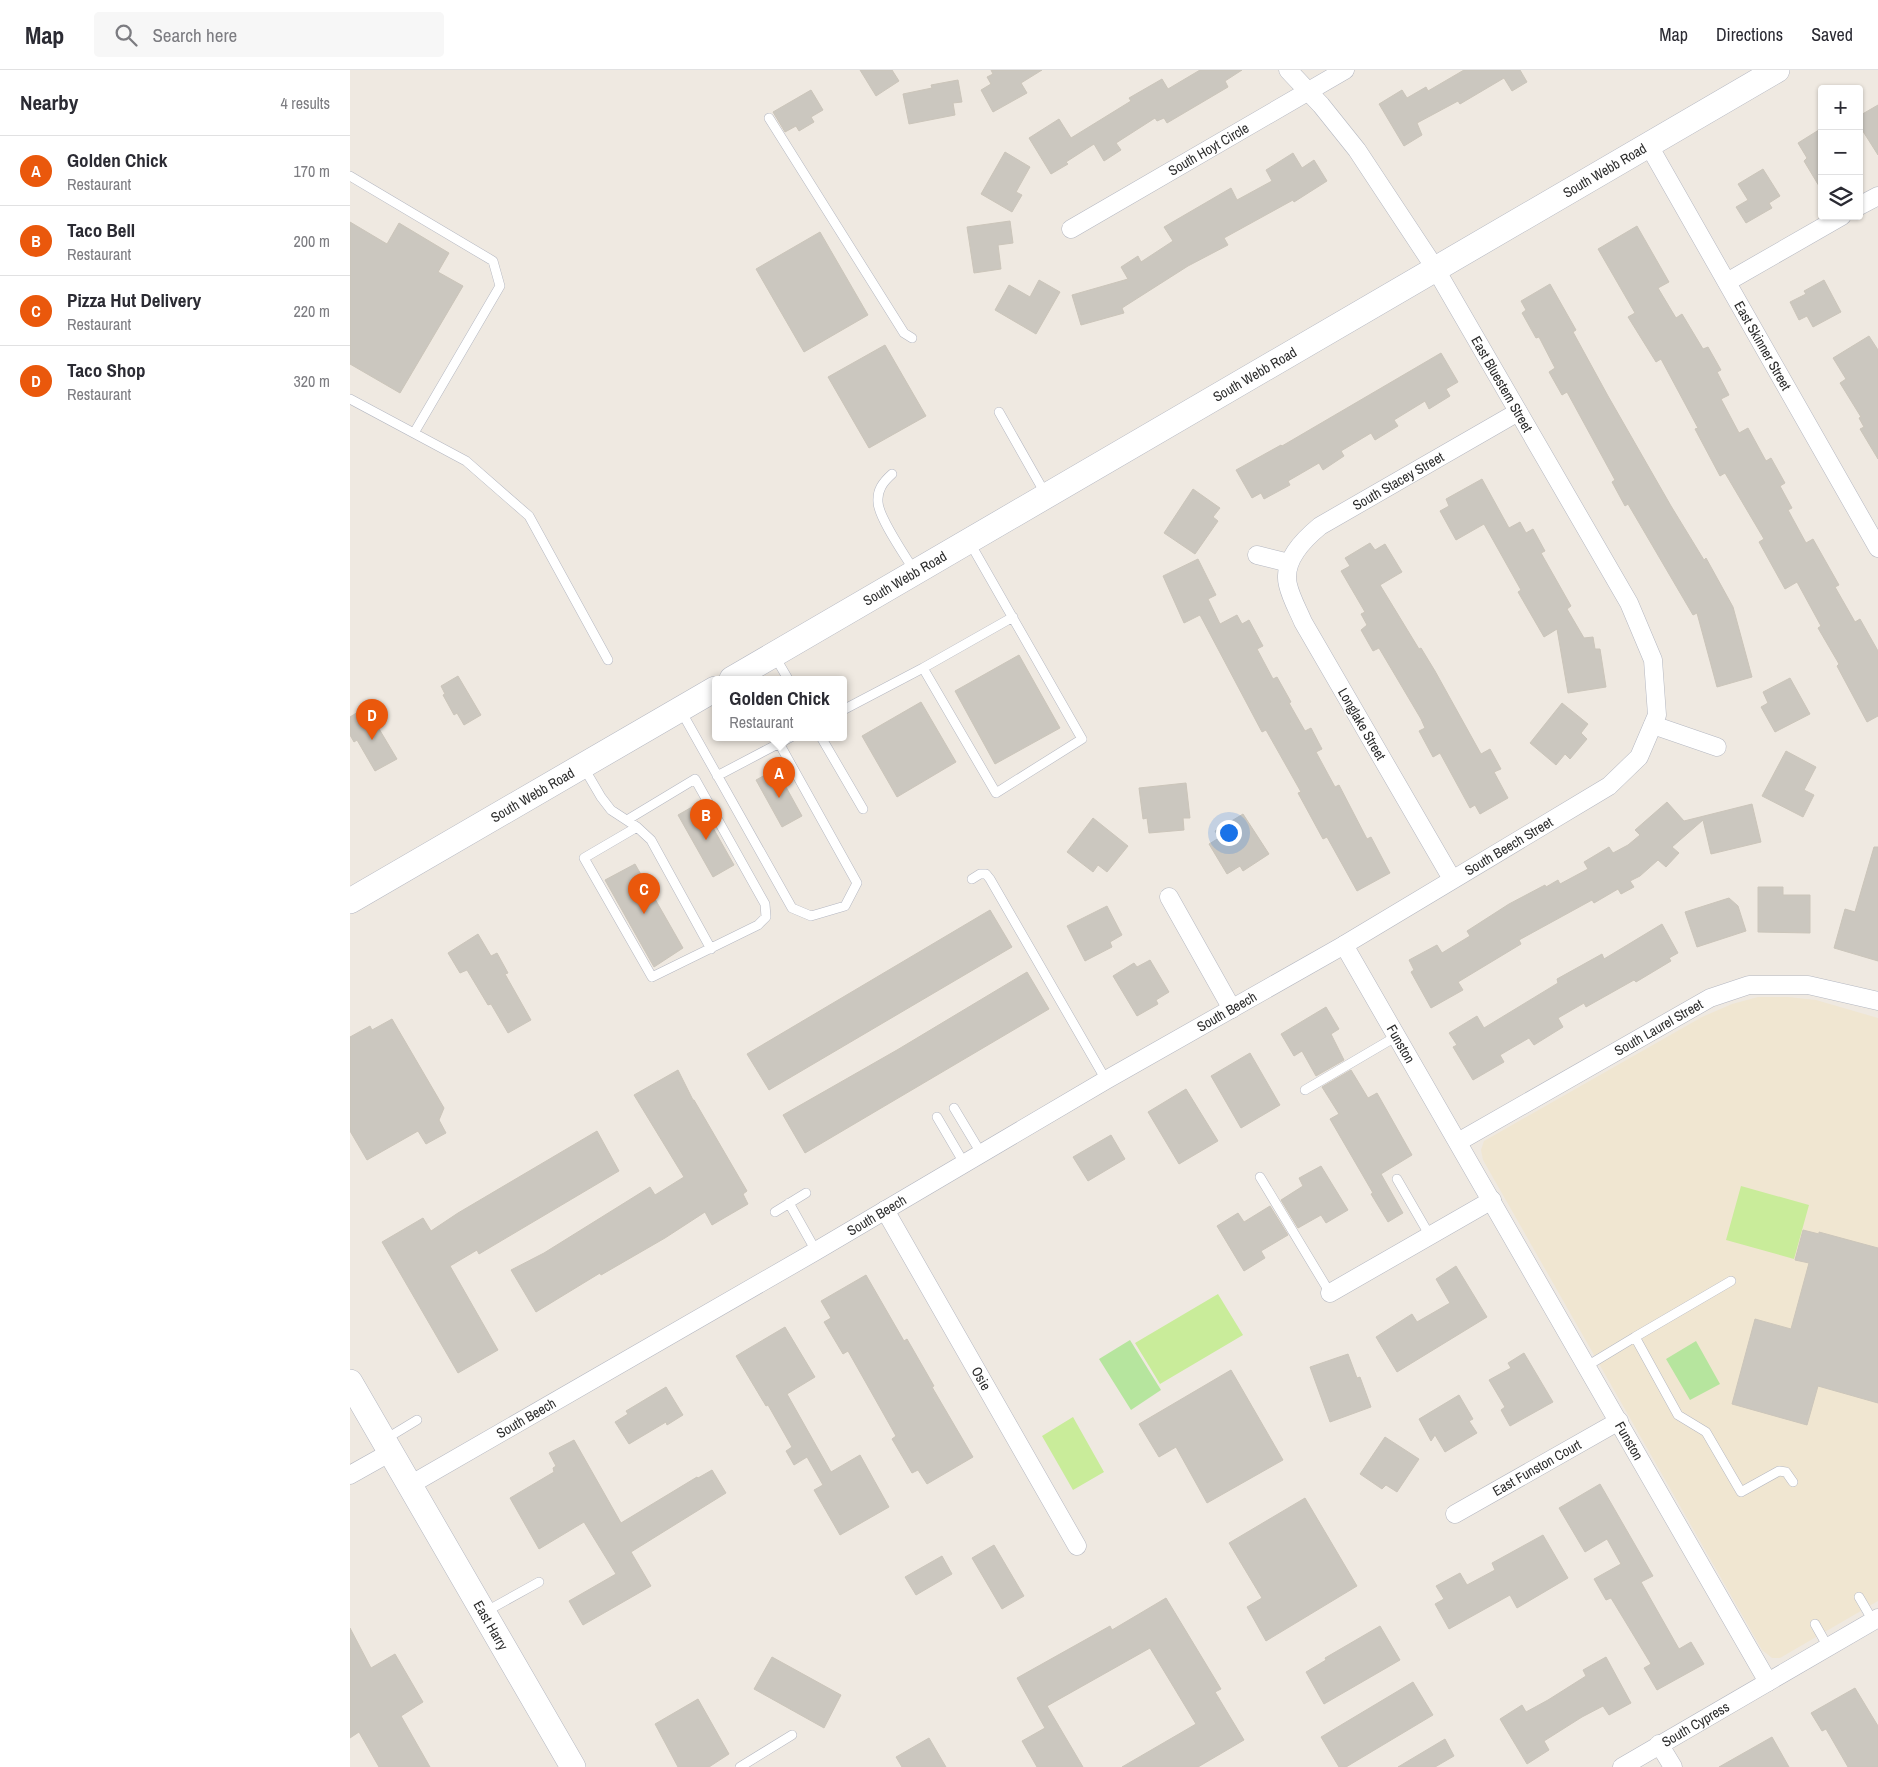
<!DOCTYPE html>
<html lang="en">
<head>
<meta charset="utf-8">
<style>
  body { margin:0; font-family:"Archivo Narrow",sans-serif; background:#f7f7f7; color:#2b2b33 }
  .controls { position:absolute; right:15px; top:15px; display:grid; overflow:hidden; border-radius:5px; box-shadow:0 1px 4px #0004 }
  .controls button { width:45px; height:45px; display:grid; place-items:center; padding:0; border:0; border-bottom:1px solid #e1e1e2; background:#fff; color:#2b2b33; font:25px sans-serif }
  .you { position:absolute; left:878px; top:762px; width:18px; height:18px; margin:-12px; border:4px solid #fff; border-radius:50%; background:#1a73e8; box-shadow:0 0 0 8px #1a73e833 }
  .badge { display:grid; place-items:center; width:32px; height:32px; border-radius:50%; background:#ea580c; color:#fff; font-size:16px; font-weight:700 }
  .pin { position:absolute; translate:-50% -41px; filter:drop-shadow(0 1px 2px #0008) }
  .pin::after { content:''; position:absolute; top:26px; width:18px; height:15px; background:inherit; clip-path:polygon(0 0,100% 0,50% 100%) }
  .popup { position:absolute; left:362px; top:606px; width:135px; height:65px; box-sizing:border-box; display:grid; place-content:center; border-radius:5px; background:#fff; filter:drop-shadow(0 1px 4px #0005); font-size:16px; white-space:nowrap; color:#7c7c81 }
  .popup b { font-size:19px; color:#2b2b33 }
  .popup::after { content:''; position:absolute; left:50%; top:100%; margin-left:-10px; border:10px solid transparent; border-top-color:#fff }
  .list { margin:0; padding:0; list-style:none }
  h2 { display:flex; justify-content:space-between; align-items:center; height:65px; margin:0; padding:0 20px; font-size:21px }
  h2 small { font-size:16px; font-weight:400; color:#7c7c81 }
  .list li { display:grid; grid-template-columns:32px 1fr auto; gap:15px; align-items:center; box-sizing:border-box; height:70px; padding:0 20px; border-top:1px solid #e1e1e2 }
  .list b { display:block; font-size:19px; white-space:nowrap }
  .list p { margin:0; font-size:16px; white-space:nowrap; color:#7c7c81 }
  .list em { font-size:16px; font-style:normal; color:#7c7c81 }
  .icon { flex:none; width:28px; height:28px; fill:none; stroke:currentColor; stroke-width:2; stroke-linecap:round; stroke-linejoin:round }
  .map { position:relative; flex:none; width:1528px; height:1697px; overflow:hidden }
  header { display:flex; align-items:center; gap:30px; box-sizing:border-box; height:70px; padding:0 25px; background:#fff; border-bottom:1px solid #e1e1e2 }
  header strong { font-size:24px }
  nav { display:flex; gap:28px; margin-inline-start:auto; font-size:18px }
  .search { width:350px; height:45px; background:#f7f7f7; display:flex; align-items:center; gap:12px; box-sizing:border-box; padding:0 18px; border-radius:5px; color:#7c7c81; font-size:19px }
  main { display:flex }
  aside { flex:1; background:#fff }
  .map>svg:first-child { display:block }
</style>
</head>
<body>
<header>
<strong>Map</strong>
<div class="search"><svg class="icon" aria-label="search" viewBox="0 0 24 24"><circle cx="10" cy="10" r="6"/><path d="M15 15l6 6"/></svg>Search here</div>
<nav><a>Map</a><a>Directions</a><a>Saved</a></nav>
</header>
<main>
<aside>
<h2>Nearby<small>4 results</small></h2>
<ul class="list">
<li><span class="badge">A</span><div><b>Golden Chick</b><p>Restaurant</p></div><em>170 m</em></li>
<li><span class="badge">B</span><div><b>Taco Bell</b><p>Restaurant</p></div><em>200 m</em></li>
<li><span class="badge">C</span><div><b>Pizza Hut Delivery</b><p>Restaurant</p></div><em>220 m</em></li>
<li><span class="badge">D</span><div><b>Taco Shop</b><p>Restaurant</p></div><em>320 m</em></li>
</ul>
</aside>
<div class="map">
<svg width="1528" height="1697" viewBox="0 0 1528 1697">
  <rect width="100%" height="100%" fill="#efe9e1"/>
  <!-- education -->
  <path fill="#f0e6d1" d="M1408 927H1438L1466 930 1528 948V1531L1430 1588H1422L1412 1580 1133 1090 1131 1080 1134 1071 1352 947 1382 934Z"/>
  <!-- green -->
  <path fill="#b6e59e" d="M780 1270 811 1320 781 1340 749 1289Z
    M1346 1271 1370 1314 1340 1330 1316 1289Z"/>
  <!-- pitch -->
  <path fill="#c9ec9a" d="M1391 1116 1459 1135 1444 1189 1376 1170Z
    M868 1224 893 1265 810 1314 785 1273Z
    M723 1347 754 1402 723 1420 692 1366Z"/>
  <!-- building -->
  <path fill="#cbc7bf" stroke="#cbc5ba" d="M510 0H542L549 11 526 26Z
    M641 0H692L671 13 677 23 643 42 631 20 641 14 637 7 643 4Z
    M850 0H892L875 11 878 17 817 53 814 48 807 51 805 48 766 73 771 80 754 91 744 74 716 92 718 94 701 104 679 68 709 49 721 68 781 31 779 28 812 9 818 19Z
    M1114 0H1170L1177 12 1162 21 1154 8 1110 34 1108 31 1067 53 1072 65 1054 76 1029 34 1052 20 1057 28 1076 17 1078 21Z
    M608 10 612 32 603 33 605 45 559 54 553 24 582 18 581 15Z
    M461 20 473 40 461 47 464 52 449 61 446 56 435 62 423 42Z
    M1528 35V85L1509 55V46Z
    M1472 58V121L1454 91 1457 88 1448 73Z
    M655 82 680 97 666 122 672 125 662 142 631 124Z
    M943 83 952 98 964 90 977 111 944 132 943 130 874 168 878 175 838 196 772 238 774 243 731 255 722 225 778 209 771 197 788 186 791 192 823 171 814 157 881 118 887 130 922 111 916 100Z
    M1413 99 1430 126 1419 133 1422 138 1396 153 1386 137 1398 130 1388 114Z
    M660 151 663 173 648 175 651 199 624 203 617 157Z
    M0 152 37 174 49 153 99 183 88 202 113 216 50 323 0 294Z
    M1287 156 1319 212 1308 218 1326 248 1332 244 1353 279 1358 277 1371 300 1367 302 1379 325 1371 329 1389 363 1398 358 1416 391 1421 388 1435 413 1430 416 1442 438 1438 440 1456 473 1463 469 1489 515 1485 517 1505 552 1510 549 1528 581V646L1517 652 1487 596 1489 594 1468 558 1471 556 1447 512 1435 519 1409 472 1414 469 1375 403 1370 406 1345 359 1348 358 1311 289 1306 292 1278 247 1285 243 1248 179Z
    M470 162 518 245 454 282 406 199Z
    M689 210 710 222 686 264 645 240 659 215 680 227Z
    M1474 210 1491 242 1463 257 1457 246 1449 250 1440 232 1456 224 1454 221Z
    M1200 214 1226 260 1223 262 1258 326 1321 436 1354 490 1356 488 1383 537 1402 607 1367 617 1347 543 1343 545 1278 434 1275 436 1262 412 1265 410 1217 322 1212 325 1199 302 1205 298 1189 267 1186 268 1172 243 1176 240 1171 231Z
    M1519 266 1528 280V389L1510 359 1514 357 1509 348 1511 347 1490 313 1496 309 1483 288Z
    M535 275 576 346 519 378 478 307Z
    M1091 283 1108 312 1096 319 1100 326 1079 339 1075 331 1044 350 1048 356 1025 370 1021 363 991 381 994 386 973 400 969 393 938 411 940 415 914 429 911 423 902 428 886 400 931 375 932 376Z
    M1132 409 1159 458 1170 452 1176 463 1183 459 1195 481 1191 483 1221 536 1217 539 1234 568 1243 567 1245 579H1250L1256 617 1218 623 1207 559 1194 567 1168 522 1171 520 1134 454 1106 470 1090 441 1099 436 1096 429Z
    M843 419 870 438 863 447 868 451 845 484 814 463Z
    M1020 473 1025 480 1035 474 1052 502 1030 515 1069 579 1071 578 1085 601 1131 684 1140 679 1151 699 1144 702 1158 728 1130 744 1125 735 1120 738 1090 683 1083 687 1069 661 1075 658 1071 649 1029 578 1023 581 1011 560 1017 555 1011 544 1015 542 991 501 1000 496 995 488Z
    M848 489 866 525 858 529 870 554 887 545 892 554 899 550 913 576 907 579 923 609 927 607 941 632 939 633 955 661 961 658 972 679 966 682 985 717 989 715 1017 769 1021 767 1040 803 1007 821 977 767 973 769 948 723 951 722 916 660 912 662 850 545 834 553 813 506Z
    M669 585 710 658 645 694 605 621Z
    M108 606 131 645 114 655 107 643 104 645 93 625 95 624 91 616Z
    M1440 608 1460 644 1425 662 1411 637 1418 633 1413 622Z
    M571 632 606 692 547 727 512 666Z
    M1212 633 1238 654 1231 663 1237 669 1220 689 1215 684 1206 695 1180 673Z
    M16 637 47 689 25 701 7 670 4 672 0 665V647Z
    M1436 681 1466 697 1454 720 1464 725 1453 747 1412 726Z
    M426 699 452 746 432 757 406 710Z
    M836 713 840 748H833L834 760 799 763 797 748 793 749 789 718Z
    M1317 732 1334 751 1402 734 1411 772 1361 784 1353 750 1322 777 1329 783 1316 797 1308 790 1290 806 1280 811 1284 817 1271 824 1268 819 1244 833 1242 830 1169 870 1171 874 1108 912 1113 920 1081 938 1061 902 1064 900 1059 890 1087 875 1092 883 1120 866 1117 861 1159 834 1195 815 1196 817 1208 810 1210 814 1238 799 1234 792 1259 777 1263 783 1278 775 1290 765 1285 760Z
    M349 733 384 795 363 807 328 745Z
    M893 744 919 784 893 801 890 796 877 804 859 774 869 768 865 761Z
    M743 748 778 776 757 802 748 795 743 802 717 782Z
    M1524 777H1528V891L1484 878 1495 839 1505 842Z
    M285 794 333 878 304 897 255 810Z
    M1408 817H1433V825H1460V863L1408 862Z
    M1379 828 1388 836 1396 861 1347 877 1335 842Z
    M757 836 772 865 760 872 762 877 735 891 717 856Z
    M640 840 662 877 419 1020 397 984Z
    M1312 854 1328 883 1319 888 1321 891 1286 912 1284 910 1236 937 1234 933 1208 948 1213 957 1184 975 1179 968 1150 985 1154 992 1123 1010 1103 977 1107 975 1099 963 1127 946 1134 958 1208 913 1207 909 1252 884 1254 889Z
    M128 864 141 886 147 883 158 903 155 904 181 950 158 963 141 934 138 935 117 900 110 903 98 883Z
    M800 890 819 922 806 930 808 934 787 946 763 906 784 893 787 897Z
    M677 902 699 939 455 1083 433 1045 547 980Z
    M976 937 989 959 981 964 994 990 966 1006 952 981 944 986 931 964Z
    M42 949 94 1038 89 1050 96 1063 76 1074 68 1061 17 1090 0 1061V967L20 956 22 960Z
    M900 983 930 1035 891 1058 861 1006Z
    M328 1000 343 1030H344L397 1121 393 1124 398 1134 362 1155 355 1142 315 1168 251 1205 250 1203 186 1242 161 1200 194 1183 300 1117 305 1125 334 1107 284 1025Z
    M1001 1000 1018 1028 1027 1023 1062 1085 1031 1104 1053 1143 1038 1152 1021 1124 1023 1123 980 1049 989 1044 972 1017Z
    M836 1019 868 1071 829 1094 798 1042Z
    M247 1061 269 1101 129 1184 127 1180 100 1196 148 1280 108 1303 32 1172 73 1148 81 1161 108 1143Z
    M761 1065 775 1089 738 1111 723 1087Z
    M971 1096 998 1140 976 1153 971 1145 948 1158 931 1130 953 1116 949 1108Z
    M920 1136 938 1165 911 1181 915 1188 894 1201 867 1156 888 1143 894 1152Z
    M1453 1160 1469 1164V1162L1528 1178V1333L1468 1316 1457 1355 1382 1334 1405 1249 1441 1259 1459 1193 1445 1190Z
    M1106 1196 1137 1247 1047 1302 1026 1267 1062 1244 1067 1252 1100 1233 1086 1209Z
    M516 1205 554 1271 557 1269 584 1316 582 1317 623 1387 577 1414 568 1400 562 1403 542 1369 546 1366 498 1281 493 1284 474 1252 481 1248 471 1231Z
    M435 1257 465 1307 437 1324 481 1402 510 1385 539 1437 490 1465 464 1420 473 1415 457 1387 444 1395 436 1381 442 1377 418 1335 416 1336 386 1286Z
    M1174 1283 1203 1332 1160 1356 1151 1340 1155 1337 1139 1310 1161 1298 1158 1293Z
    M998 1284 1007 1308 1010 1307 1021 1337 980 1352 960 1297Z
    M881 1300 933 1390 857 1433 826 1377 809 1387 789 1354Z
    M316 1317 333 1345 317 1355 316 1352 279 1374 265 1352 278 1344 276 1341Z
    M1109 1325 1123 1349 1119 1351 1127 1363 1095 1382 1085 1365 1081 1371 1069 1349Z
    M1035 1367 1069 1389 1047 1422 1036 1415 1032 1419 1010 1404Z
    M224 1370 271 1453 347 1407 348 1408 362 1400 376 1423 281 1482 301 1516 233 1555 219 1531 266 1504 234 1452 189 1479 160 1428 204 1402 203 1398 206 1396 199 1383Z
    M1250 1414 1303 1506 1291 1512 1329 1579 1341 1572 1354 1594 1307 1620 1294 1598 1301 1594 1261 1528 1256 1530 1244 1509 1271 1494 1257 1469 1235 1482 1209 1438Z
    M955 1428 1007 1516 916 1571 897 1537 912 1528 879 1473Z
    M1193 1465 1218 1508 1167 1538 1160 1525 1099 1559 1085 1534 1094 1529 1086 1516 1110 1503 1117 1515 1145 1500 1142 1493Z
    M644 1475 674 1526 652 1539 622 1488Z
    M592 1486 602 1504 566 1525 555 1507Z
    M816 1528 871 1619 865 1622 894 1670 848 1697H772L846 1654 800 1578 697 1636 733 1697H687L672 1671 695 1658 667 1608 760 1556 762 1560Z
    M1030 1556 1050 1590 974 1634 956 1602 976 1590 975 1588Z
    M0 1558 21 1598 45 1584 73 1632 51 1646 80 1697H29L9 1662 0 1668Z
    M422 1587 491 1625 474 1658 404 1619Z
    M1256 1587 1281 1633 1259 1645 1253 1636 1232 1647 1194 1671 1199 1680 1177 1694 1150 1649 1172 1635 1176 1642 1198 1630 1236 1606 1233 1600Z
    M1063 1612 1083 1645 996 1697H989L971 1667Z
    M1505 1618 1528 1656V1697H1498L1476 1659 1472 1661 1461 1643Z
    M348 1629 379 1684 359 1697H328L305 1654Z
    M1422 1667 1439 1697H1369Z
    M579 1668 596 1697H552L546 1687Z
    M1095 1669 1104 1686 1085 1697H1048Z"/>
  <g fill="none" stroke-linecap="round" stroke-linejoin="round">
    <defs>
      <path id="lane" d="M419 48 554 263 562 268
        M0 106 143 191 150 216 64 363
        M0 329 116 391 179 446 258 590
        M649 342 696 425
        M542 404C533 412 527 420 528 432 528 447 556 487 565 502
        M424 585 438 609
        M573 598 663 547
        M493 640 573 598 646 723 732 669 620 473
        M331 641 442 838 461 846 495 836 507 813 429 673
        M471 667 513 739
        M234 698 251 727 261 740 287 757 301 770 361 879
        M367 706 441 667
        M277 750 345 709 415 834 416 847 408 855 302 907 234 788 287 757
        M622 809 630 804H636L640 809 756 1010
        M955 1020 1047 966
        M604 1038 631 1083
        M587 1047 614 1093
        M910 1107 980 1223
        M1047 1109 1080 1166
        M439 1133 466 1181
        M425 1142 456 1123
        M1285 1267 1381 1211
        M1237 1296 1285 1267 1328 1345 1356 1362 1391 1422 1429 1401 1436 1402 1443 1412
        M34 1370 67 1350
        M1509 1527 1523 1551
        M135 1542 189 1512
        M1465 1554 1478 1577
        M390 1697 442 1665"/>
      <g id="street">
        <path id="s1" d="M1298 74 1528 478"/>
        <path d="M1509 136 1528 126"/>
        <path id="s2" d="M721 159 995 0"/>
        <path d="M1377 212 1492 146"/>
        <path d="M907 485 939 493"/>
        <path d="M1303 655 1367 677"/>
        <path id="s3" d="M1102 809 953 552C948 540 941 528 938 515 932 491 953 470 970 456L1168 342"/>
        <path d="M819 827 882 939"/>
        <path id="s4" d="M994 875 1418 1612"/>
        <path id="s5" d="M1108 1072 1360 928 1399 915H1458L1528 931"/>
        <path id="s6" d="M535 1140 727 1476"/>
        <path d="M980 1223 1142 1130"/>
        <path d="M0 1405 41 1382"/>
        <path id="s7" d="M60 1415 466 1181 756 1010 994 875 1259 716 1289 687 1307 645 1303 590 1279 533 1085 198 1007 80 971 35 938 0"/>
        <path id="s8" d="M1105 1444 1269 1351"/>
        <path d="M1309 1674 1323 1697"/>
        <path id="s9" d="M1272 1697 1528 1548"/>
      </g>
      <g id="secondary">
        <path id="s10" d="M382 609 1427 0"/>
        <path id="s11" d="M0 831 365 619"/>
        <path id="s12" d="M0 1312 223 1697"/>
      </g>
    </defs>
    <!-- lane casing -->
    <use href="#lane" stroke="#b4b7c1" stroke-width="10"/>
    <!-- street casing -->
    <use href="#street" stroke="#b4b7c1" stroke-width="19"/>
    <!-- secondary casing -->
    <use href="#secondary" stroke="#b4b7c1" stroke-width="26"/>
    <!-- lane -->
    <use href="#lane" stroke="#fff" stroke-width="9"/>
    <!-- street -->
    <use href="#street" stroke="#fff" stroke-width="18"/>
    <!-- secondary -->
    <use href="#secondary" stroke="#fff" stroke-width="25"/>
  </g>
  <g text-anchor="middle" stroke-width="4" stroke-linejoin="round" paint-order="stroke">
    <!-- street labels -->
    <g font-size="14" fill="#2e2e2e" stroke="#fff">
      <text dy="5" stroke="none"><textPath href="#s2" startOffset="159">South Hoyt Circle</textPath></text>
      <text dy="5" stroke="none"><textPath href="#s10" startOffset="1010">South Webb Road</textPath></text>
      <text dy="5" stroke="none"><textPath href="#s1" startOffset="232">East Skinner Street</textPath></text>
      <text dy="5" stroke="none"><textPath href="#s10" startOffset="605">South Webb Road</textPath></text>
      <text transform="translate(1152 314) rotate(60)" y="5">East Bluestem Street</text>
      <text dy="5" stroke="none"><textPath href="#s3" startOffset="498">South Stacey Street</textPath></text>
      <text dy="5" stroke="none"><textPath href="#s10" startOffset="200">South Webb Road</textPath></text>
      <text transform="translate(1012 654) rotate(60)" y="5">Longlake Street</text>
      <text dy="5" stroke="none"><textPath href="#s11" startOffset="211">South Webb Road</textPath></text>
      <text dy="5" stroke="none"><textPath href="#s7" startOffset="1271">South Beech Street</textPath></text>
      <text dy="5" stroke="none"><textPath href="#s7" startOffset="944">South Beech</textPath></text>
      <text dy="5" stroke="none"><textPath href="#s5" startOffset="231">South Laurel Street</textPath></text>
      <text dy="5" stroke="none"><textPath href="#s4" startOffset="114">Funston</textPath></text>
      <text dy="5" stroke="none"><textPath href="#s7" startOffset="539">South Beech</textPath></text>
      <text dy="5" stroke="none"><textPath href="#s6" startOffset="194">Osie</textPath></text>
      <text dy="5" stroke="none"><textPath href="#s7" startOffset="134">South Beech</textPath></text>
      <text dy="5" stroke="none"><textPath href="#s4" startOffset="572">Funston</textPath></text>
      <text dy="5" stroke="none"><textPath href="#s8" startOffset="94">East Funston Court</textPath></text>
      <text dy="5" stroke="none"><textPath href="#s12" startOffset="281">East Harry</textPath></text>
      <text dy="5" stroke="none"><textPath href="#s9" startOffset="85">South Cypress</textPath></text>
    </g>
  </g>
</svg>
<div class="controls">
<button>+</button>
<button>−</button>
<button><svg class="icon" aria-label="layers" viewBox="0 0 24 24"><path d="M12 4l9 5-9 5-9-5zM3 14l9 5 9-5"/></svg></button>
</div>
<div class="you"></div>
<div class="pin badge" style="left:429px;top:728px">A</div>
<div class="popup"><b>Golden Chick</b>Restaurant</div>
<div class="pin badge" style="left:356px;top:770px">B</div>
<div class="pin badge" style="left:294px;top:844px">C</div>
<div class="pin badge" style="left:22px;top:670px">D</div>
</div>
</main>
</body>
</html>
